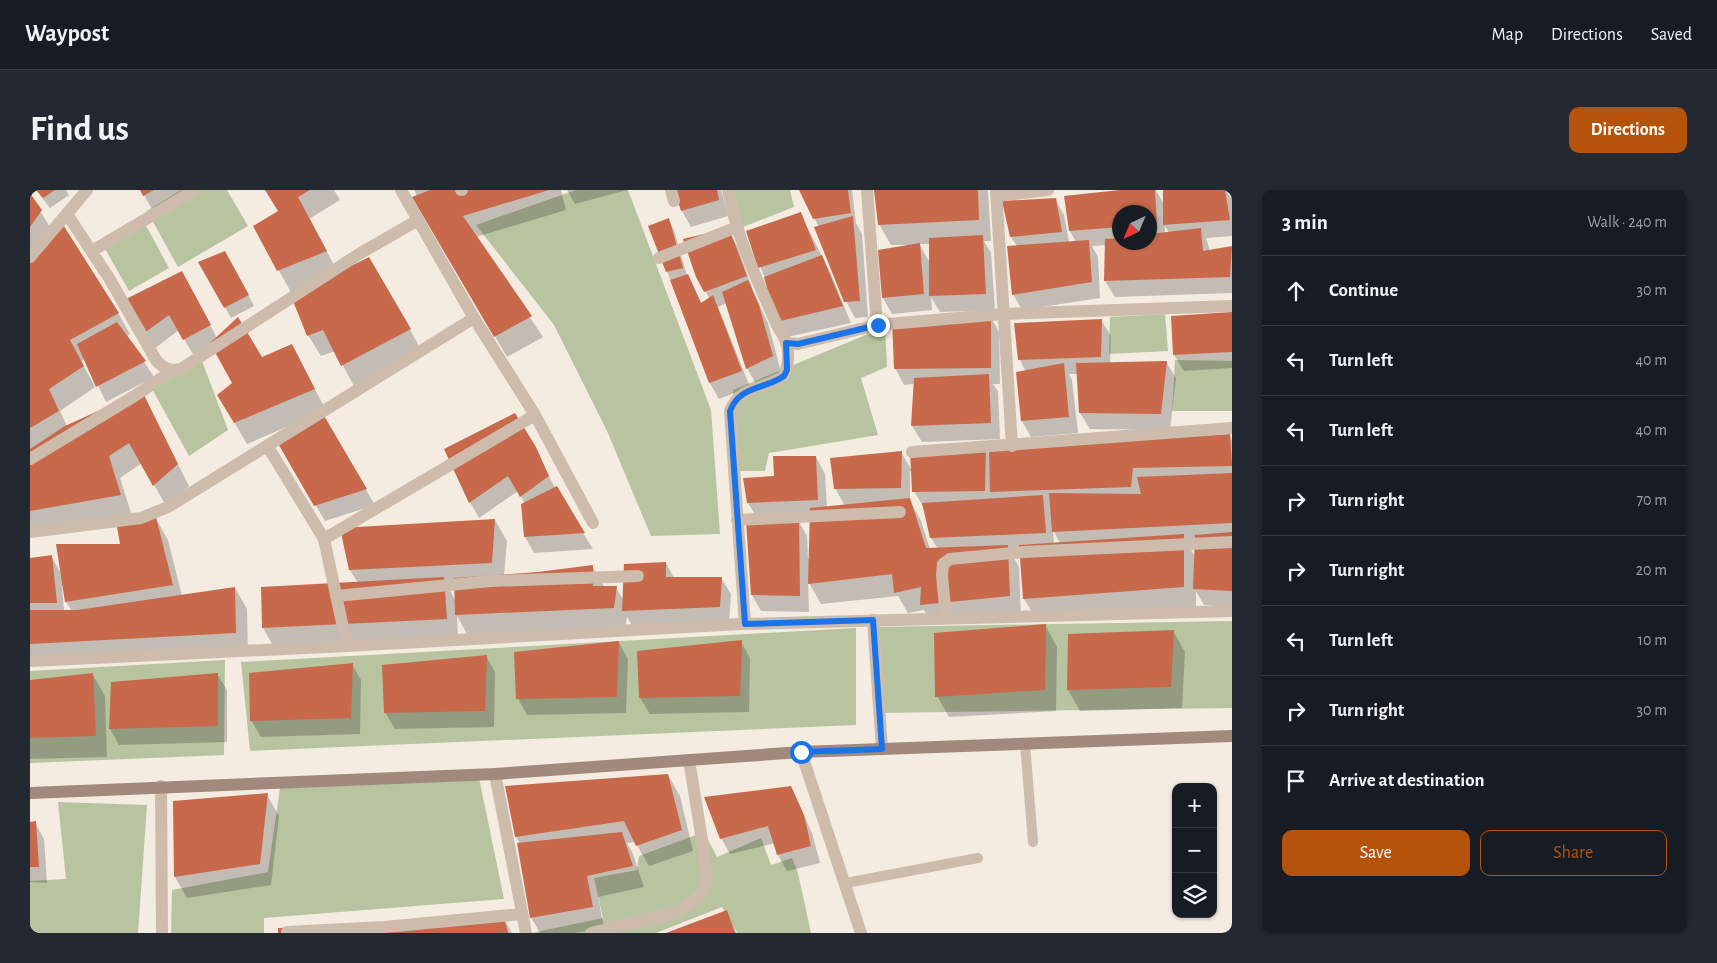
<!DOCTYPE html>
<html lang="en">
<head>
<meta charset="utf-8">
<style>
  body { margin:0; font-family:"Alegreya Sans",sans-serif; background:#242831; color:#f1f3f6 }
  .controls { position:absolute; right:15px; bottom:15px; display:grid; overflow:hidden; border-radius:10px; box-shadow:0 1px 4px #0004 }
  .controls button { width:45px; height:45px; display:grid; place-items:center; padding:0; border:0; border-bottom:1px solid #363941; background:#171b24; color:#f1f3f6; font:25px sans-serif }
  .compass { position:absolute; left:1082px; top:15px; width:45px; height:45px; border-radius:50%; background:#171b24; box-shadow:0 1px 4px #0004; rotate:224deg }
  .stop { position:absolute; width:15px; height:15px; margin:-11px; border:4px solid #1a73e8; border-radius:50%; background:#fff }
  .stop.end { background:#1a73e8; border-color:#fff; box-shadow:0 1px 5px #0008 }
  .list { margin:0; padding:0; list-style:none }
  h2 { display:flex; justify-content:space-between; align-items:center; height:65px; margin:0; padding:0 20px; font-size:21px }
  h2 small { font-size:16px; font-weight:400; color:#9ea1a6 }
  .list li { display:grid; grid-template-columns:32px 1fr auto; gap:15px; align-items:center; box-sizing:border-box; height:70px; padding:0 20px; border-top:1px solid #363941 }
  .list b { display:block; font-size:19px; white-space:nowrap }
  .list em { font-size:16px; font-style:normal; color:#9ea1a6 }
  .actions { display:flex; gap:10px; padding:15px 20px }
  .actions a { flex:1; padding:11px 0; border:1px solid #b45309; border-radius:10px; text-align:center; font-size:18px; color:#b45309 }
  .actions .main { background:#b45309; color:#fff }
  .icon { flex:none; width:28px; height:28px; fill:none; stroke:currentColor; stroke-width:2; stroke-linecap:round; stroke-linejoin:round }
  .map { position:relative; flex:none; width:1202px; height:743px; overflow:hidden; border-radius:10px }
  header { display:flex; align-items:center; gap:30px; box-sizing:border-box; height:70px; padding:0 25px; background:#171b24; border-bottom:1px solid #363941 }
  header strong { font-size:24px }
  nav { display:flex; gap:28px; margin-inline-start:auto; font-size:18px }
  .intro { display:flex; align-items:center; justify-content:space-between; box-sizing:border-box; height:120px; padding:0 30px }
  h1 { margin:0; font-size:35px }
  .button { padding:12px 22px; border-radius:10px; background:#b45309; color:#fff; font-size:18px; font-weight:700 }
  main { display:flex; gap:30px; padding:0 30px }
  aside { flex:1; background:#171b24; border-radius:10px; box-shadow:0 1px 4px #0004 }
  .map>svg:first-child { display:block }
</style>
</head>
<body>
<header>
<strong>Waypost</strong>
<nav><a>Map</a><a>Directions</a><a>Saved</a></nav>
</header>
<div class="intro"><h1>Find us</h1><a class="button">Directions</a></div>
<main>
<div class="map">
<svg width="1202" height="743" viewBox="0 0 1202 743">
  <rect width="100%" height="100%" fill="#f4ebe1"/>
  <!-- green -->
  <path fill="#b8c4a0" d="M151 0H197L218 36 148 77 117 21Z
    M546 0H598L681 220 690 344 621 346 577 241 524 135 446 35Z
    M703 0H760L764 17 713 37Z
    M113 30 139 78 99 101 74 57Z
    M1135 124 1138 161 1079 164 1080 127Z
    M855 137 857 177 831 188 848 245 739 263 735 281H708L703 200Z
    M1145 170 1202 171V221H1142Z
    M172 171 198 240 159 266 121 197Z
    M1202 431V518L852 523 845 437Z
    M826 438V535L220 561 211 472Z
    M195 470 194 565 0 573V481Z
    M449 588 474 709 234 728V743H141L142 700 238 682 250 598Z
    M28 612 117 615 108 743H0V691L36 689Z
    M674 642 687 667 731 648 741 675 762 668 768 683 781 743H708L692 717 626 743H501L573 728 564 688 607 680 609 666Z"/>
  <!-- shadow -->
  <path fill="#0003" fill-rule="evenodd" d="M6 0H36L39 5 20 18Z
    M111 0H161L123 21Z
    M236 0H304L310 10 279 29 309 84 339 69 392 161 324 196 305 161 291 166 278 145 261 102 224 36 249 22Z
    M384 0H531L536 20 446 47 513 147 477 167 384 7 387 6Z
    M537 0H597L545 14Z
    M646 0H691L698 26 661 37 652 21Z
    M770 0H822L826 33 832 44 838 127 825 128 816 111 789 37Z
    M845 0H958L961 51H954L961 63 965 120 910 122 901 107 902 120 862 124 853 108 850 61 877 56 876 55H861L849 34ZM889 54H900V73L892 59Z
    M1101 0H1126L1134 15 1135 0H1196L1202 10V46L1176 48 1180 61 1202 59V103L1085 107 1075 91 1076 55 1062 56 1068 67 1070 108 992 120 983 104 987 56 981 47 1025 9 1034 25 1039 52H1046L1040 41 1035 7ZM1090 22H1120V52H1090ZM1135 36 1139 43 1135 44Z
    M0 5 20 37 0 66Z
    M770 23 800 82 821 133 757 147 717 41Z
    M638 29 644 40 657 86 672 114 680 109 667 87 698 40 707 56 724 103 738 133 751 182 726 194 717 178 697 113 688 117 720 197 689 209 680 193 637 81Z
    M0 70 88 123 100 144 97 146 124 187 76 212 55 169 51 171 65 197 30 221 37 236 111 202 159 296 136 316 112 273 90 288 102 326 5 343 0 335Z
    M170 72 201 73 224 116 201 128Z
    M161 99 187 148 231 169 262 156 296 220 217 254 189 206 203 193 183 155 164 166 149 140 124 159 96 111Z
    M1202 123V178L1154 181 1144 165Z
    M960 126 969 142 970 194H963L968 201 970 249 892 252 882 236 884 194 874 195 865 178Z
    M1071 130 1081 146 1080 173 1136 172 1146 188 1140 240 1060 239 1050 223 1048 184H1039L1042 190 1048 243 1001 247 992 231 996 182 990 170 985 134Z
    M292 226 345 315 295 331 248 251Z
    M1200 246 1202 250V417L1174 415 1166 401V418L1007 430 994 409 991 360 980 361 989 377 991 427 903 435 894 420 878 423 868 406 791 414 778 391 779 422 731 421 722 405 768 330 777 346 778 369H780L781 327 728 329 718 313 745 287 786 267 795 284 797 318 815 316 805 298 871 262 882 281H880V311L891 331 900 359H908L901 348 894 318 884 301 956 258 961 267ZM1023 340 1030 353 1024 354ZM1159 356H1166L1165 367Z
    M505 258 525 298 563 359 504 363 495 347 493 315 495 314 488 301 449 328 440 312Z
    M126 329 138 350 152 406 205 398 217 419 218 464 0 476V370L21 366 32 385 91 355ZM34 395 36 412 42 421H34L32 396Z
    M465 330 477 351 474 386 562 376 575 398H586L594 411 636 373 644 388H691L701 404 699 433 603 437 597 427 595 439 438 446 427 426 428 449 245 459 233 438 328 393 320 380ZM418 396H425V410Z
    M1015 435 1027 457 1026 521 919 527 907 506Z
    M1143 441 1155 462 1152 518 1050 521 1038 500 1039 445Z
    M711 452 720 468 719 522 620 524 610 508Z
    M589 453 598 469 596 523 497 525 488 509Z
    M456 466 465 482 464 537 365 539 355 522Z
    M322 474 331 490 330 544 231 547 221 530Z
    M187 484 197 500V552L89 555 80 539Z
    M63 485 75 506 77 567 0 569V491Z
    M638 585 650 606 663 661 619 676 605 652 597 653 603 664 614 697 568 707 574 738 545 743H510L501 727 490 654 486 646Z
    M761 597 782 643 790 673 757 681 748 665 745 653 700 664 691 648Z
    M237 605 249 626 241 695 157 708 145 687Z
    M0 633H5L14 649 17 693 0 692Z
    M696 721 707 743H639Z
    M472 725 482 743H250Z"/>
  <!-- building -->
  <path fill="#c8694b" d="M6 0H25L13 8Z
    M110 0H124L113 6Z
    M235 0H280L268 7 297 61 247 81 223 36 248 21Z
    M400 0H519L433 26 502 126 464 147 382 7Z
    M644 0H687L689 10 651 21Z
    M769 0H818L821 23 783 29Z
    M844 0H948L949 30 848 35Z
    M1090 0H1125L1127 34 1120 35V22H1090V37L1039 41 1034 6Z
    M1133 0H1195L1200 30 1133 35Z
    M0 3 12 20 0 37Z
    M1026 8 1032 42 980 47 972 11Z
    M771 22 786 60 728 78 716 41Z
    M823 26 830 111 814 112 784 37Z
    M639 28 653 78 636 82 618 36Z
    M30 30 89 123 40 150 54 176 19 199 29 221 0 238V70Z
    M699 38 717 86 674 102 666 87 653 49Z
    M1171 38 1173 61 1202 56 1200 87 1074 91 1075 49 1090 48V52H1120V44Z
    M953 45 956 104 899 106V48Z
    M1059 50 1062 92 982 105 977 56Z
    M890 53 894 104 852 108 848 60Z
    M195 61 219 105 194 118 168 72Z
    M792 65 813 116 746 132 734 87Z
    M339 67 381 139 311 176 293 140 277 146 261 106Z
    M152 81 181 135 153 150 139 125 113 144 94 110Z
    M658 84 671 113 683 105 712 181 679 193 640 90Z
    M718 90 729 115 743 166 716 179 692 102Z
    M1202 122V162L1143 165 1141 126Z
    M961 125V178L864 179 862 130Z
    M208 127 232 167 262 154 285 199 204 233 187 205 202 193 180 153Z
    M1072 129 1071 167 988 170 984 133Z
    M87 132 116 171 66 197 47 154Z
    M1137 171 1131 224 1049 223 1046 173Z
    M1034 173 1039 227 991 231 986 182Z
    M959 184 961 233 881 236 884 188Z
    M112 201 148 274 123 296 99 253 79 266 91 305 0 321V259L35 236Z
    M485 223 506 257 519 286 490 307 478 286 439 313 414 259Z
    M293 224 337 299 284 316 246 250Z
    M1200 244 1202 276 1103 278 1101 297 960 302 959 260Z
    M956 257 955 301 882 302 880 260Z
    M872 261 871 298 804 299 800 268Z
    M743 266H786L788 310 717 313 713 288 744 286Z
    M1202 283V333L1022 342 1019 303 1111 304 1107 287Z
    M527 296 555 343 494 347 491 314Z
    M1013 305 1016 343 900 348 892 313Z
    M880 308 896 358 978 355 980 406 890 415 891 397 864 403 862 384 778 394 780 318Z
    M126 327 143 395 35 412 26 354H90L87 337Z
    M465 329 462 373 319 380 310 338Z
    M769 329 770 406 721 405 716 331Z
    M1202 342V401L1163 399 1165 345Z
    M1154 344V397L993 409 989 355Z
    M22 365 27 413H0V368Z
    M636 372V387H692L690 417 592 421 594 374Z
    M563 375V396H587L584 418 425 425 424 388 508 382Z
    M414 387 417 429 232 438 231 397Z
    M205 397 206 443 0 454V420H47Z
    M1016 434 1015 500 905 507 904 443Z
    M1144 440 1141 497 1037 500 1038 444Z
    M712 450 710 506 609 508 607 461Z
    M589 451 587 507 486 509 484 462Z
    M457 465 455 521 354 523 352 475Z
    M323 473 321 528 220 531 219 483Z
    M63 483 66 546 0 548V490Z
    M188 483V536L79 539 81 492Z
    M638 584 652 640 606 656 594 631 485 647 475 596Z
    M761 596 774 625 781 656 747 665 738 636 690 649 674 607Z
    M238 603 230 674 144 687 143 611Z
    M6 631 9 677H0V632Z
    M592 642 603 676 557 686 563 717 500 728 487 653Z
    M697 720 705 743H636Z
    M473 724 478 743H248V738L375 733Z"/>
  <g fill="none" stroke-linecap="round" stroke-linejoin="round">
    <!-- lane -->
    <path stroke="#cdbbac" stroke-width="10" d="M995 554 1003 652
      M816 693 948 668"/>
    <!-- street -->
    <path stroke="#cdbbac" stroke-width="12" d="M371 0 444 128 505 225 563 333
      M431 0H432
      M641 0 644 11
      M698 0C706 46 728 92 747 135 750 141 754 146 756 152 760 162 758 177 754 186 734 200 710 195 700 221L715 434
      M837 0 847 135
      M966 0 982 256
      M967 6 1018 0
      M37 24 79 88 126 170C134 179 139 181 151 179L329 64 388 30
      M62 61 165 0
      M0 67 57 0
      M629 68 707 37
      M756 153 768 154 847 135 973 124 1202 116
      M238 257 294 349 317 456
      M882 262 1202 238
      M0 269 106 205 142 181
      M707 330 870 322
      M0 342 111 328 138 317 444 128
      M294 349 505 225
      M306 406 461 391 608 386
      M916 428 912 385 913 374 920 369 993 362 1202 352
      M843 430 852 559
      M0 471 317 456 711 434 1202 421
      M771 562 831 743
      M465 584 496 743
      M131 596 132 743
      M257 742 355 737 492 724
      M561 743 647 722 665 711 673 701 677 689 673 656 659 570"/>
    <!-- secondary -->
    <path stroke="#a18a7d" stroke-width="12" d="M0 603 465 584 771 562 1202 546"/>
  </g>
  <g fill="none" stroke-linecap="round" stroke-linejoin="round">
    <!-- route -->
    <path stroke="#1a73e8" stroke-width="6" d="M771 562 852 559 843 430 715 434 700 221C710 195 734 200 754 186L757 180 756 153 768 154 848 135"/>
  </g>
</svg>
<div class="controls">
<button>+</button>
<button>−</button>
<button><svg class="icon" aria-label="layers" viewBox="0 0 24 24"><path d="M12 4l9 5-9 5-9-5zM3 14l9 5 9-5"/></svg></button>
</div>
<svg class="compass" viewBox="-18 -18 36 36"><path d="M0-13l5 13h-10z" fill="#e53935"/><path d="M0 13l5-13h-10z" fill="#9ea1a6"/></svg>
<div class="stop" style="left:771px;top:562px"></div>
<div class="stop end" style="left:848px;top:135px"></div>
</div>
<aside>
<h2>3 min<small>Walk · 240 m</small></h2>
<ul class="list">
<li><svg class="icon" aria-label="ahead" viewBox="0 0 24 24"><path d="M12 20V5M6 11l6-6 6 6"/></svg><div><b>Continue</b></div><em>30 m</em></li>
<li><svg class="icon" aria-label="left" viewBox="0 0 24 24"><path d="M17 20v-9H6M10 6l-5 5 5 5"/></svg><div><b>Turn left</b></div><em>40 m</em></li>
<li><svg class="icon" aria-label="left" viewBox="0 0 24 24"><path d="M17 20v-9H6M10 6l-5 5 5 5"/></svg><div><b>Turn left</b></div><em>40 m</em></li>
<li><svg class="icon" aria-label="right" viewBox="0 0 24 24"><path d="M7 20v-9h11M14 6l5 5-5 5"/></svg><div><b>Turn right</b></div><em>70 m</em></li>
<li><svg class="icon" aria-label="right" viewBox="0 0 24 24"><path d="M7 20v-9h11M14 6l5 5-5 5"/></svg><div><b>Turn right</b></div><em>20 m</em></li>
<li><svg class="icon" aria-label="left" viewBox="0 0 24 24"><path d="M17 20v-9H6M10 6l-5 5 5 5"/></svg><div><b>Turn left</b></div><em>10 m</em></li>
<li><svg class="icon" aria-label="right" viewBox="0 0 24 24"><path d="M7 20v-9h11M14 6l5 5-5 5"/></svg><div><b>Turn right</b></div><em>30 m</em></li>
<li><svg class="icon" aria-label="arrive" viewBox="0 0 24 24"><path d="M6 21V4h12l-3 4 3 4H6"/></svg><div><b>Arrive at destination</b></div></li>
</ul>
<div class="actions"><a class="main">Save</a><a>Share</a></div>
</aside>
</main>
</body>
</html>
